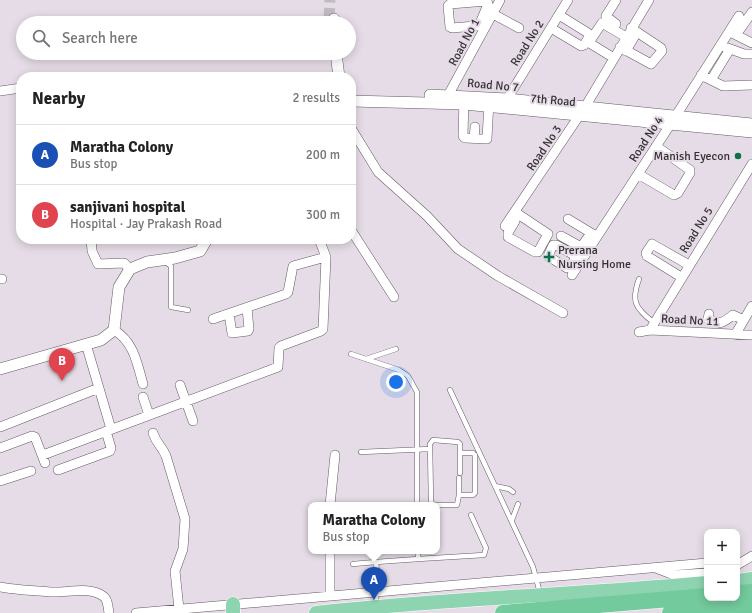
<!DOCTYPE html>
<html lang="en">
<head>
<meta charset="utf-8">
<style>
  body { margin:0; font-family:Signika,sans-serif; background:#f2f2f2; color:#222 }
  .controls { position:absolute; right:12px; bottom:12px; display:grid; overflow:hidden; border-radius:8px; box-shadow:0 2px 10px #0003 }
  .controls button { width:36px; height:36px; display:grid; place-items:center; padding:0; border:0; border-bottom:1px solid #e0e0e0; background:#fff; color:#222; font:20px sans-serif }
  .you { position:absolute; left:396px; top:382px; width:14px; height:14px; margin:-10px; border:3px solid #fff; border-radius:50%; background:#1a73e8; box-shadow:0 0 0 6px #1a73e833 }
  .badge { display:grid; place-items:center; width:26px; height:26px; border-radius:50%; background:#d93025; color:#fff; font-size:13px; font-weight:700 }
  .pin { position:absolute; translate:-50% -33px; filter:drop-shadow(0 1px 2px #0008) }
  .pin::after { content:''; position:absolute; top:21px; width:14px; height:12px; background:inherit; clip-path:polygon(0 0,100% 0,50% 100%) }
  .popup { position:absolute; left:308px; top:502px; width:132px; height:52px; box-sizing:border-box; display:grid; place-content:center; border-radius:8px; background:#fff; filter:drop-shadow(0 1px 3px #0005); font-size:13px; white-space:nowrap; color:#767676 }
  .popup b { font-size:15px; color:#222 }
  .popup::after { content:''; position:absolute; left:50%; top:100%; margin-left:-8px; border:8px solid transparent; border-top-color:#fff }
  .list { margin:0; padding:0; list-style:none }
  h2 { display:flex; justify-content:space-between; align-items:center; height:52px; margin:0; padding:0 16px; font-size:17px }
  h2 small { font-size:13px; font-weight:400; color:#767676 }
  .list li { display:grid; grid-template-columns:26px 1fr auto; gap:12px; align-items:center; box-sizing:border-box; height:60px; padding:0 16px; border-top:1px solid #e0e0e0 }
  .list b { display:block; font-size:15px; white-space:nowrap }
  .list p { margin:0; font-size:13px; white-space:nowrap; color:#767676 }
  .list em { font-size:13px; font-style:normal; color:#767676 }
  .icon { flex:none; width:22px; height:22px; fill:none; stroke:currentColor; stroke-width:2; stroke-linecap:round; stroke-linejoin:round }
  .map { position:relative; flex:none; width:752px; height:613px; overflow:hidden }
  .search { position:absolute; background:#fff; box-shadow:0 2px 10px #0003; left:16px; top:16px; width:340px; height:44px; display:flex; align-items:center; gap:10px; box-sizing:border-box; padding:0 14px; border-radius:22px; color:#767676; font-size:15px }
  .panel { position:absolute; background:#fff; box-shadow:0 2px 10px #0003; left:16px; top:72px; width:340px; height:172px; border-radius:16px }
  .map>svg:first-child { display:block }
</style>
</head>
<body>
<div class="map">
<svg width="752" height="613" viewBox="0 0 752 613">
  <rect width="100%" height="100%" fill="#e6dce7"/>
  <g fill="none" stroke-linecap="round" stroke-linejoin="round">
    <!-- tertiary-tunnel -->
    <path stroke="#c2bac3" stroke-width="11" stroke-dasharray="11 5.5" stroke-linecap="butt" d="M329 19 330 0"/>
    <defs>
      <path id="service" d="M164 261 171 266V307L188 310
        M639 279C631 301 635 308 653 322
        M351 354 399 370 408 376 417 392V505
        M366 359 396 349
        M450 390 533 567 540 593
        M433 440 458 442 460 444V453H473L475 455V493L473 495H459L457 505H434L431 502 430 444Z
        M361 452 430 449
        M460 453V473
        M495 486 509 489 513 492
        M459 495V478
        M512 520 518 504
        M418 559 484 555 486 548 471 515
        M353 564 376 562
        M375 606 378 582 376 562 418 559V551"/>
      <path id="minor" d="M493 14 519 28
        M616 24 606 16 616 0
        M479 26 488 4 487 1 450 4 448 6 450 27 452 28 486 25
        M551 28 581 46 584 45 589 37 588 33 559 15
        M730 32 752 43
        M736 35 752 12
        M620 47 651 64 662 51 661 48 631 28
        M725 47 744 54H752
        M626 51 637 32
        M614 58 591 44 590 41 602 23 626 37
        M701 75 723 86 752 85
        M711 80 730 49
        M0 91 21 88
        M464 98 463 136 465 138 487 139 489 101
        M445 101 500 0
        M504 104 568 0
        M351 128 378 172 427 216 458 249 498 276 563 313
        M474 139 475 127
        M752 164 650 330 752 335
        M638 174 674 195 678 193 690 173V170L656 146
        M515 212 548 234 538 252H535L508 237V233L515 221
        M568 219 596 236
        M505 226 585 107 649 0
        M351 230 394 297
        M561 236 581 247 591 233
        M91 239 92 251 98 264 124 263 130 269
        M576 256 571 267 567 268 548 256 553 245H556L576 256 582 259
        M572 275 670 125 739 16
        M681 277 647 256 646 253 652 244 689 265
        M0 279H2
        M229 314 232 333 248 331 249 329 247 308
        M709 314 708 319C722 325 722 323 733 315L744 320
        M213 319 286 294 288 292 293 266 326 257
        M114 330C134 342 137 363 143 384
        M639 332 650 330
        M735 335 752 306
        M86 344 111 429
        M180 385 193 421
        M143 397 149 415
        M0 427 99 388
        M153 433C157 445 162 446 166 456L185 519 183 549 175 571 179 609
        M0 448 32 436 35 437 45 463
        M43 455 278 367 279 348 281 346 321 331 323 329 326 257 319 239
        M58 470 110 451 111 448 106 431
        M0 481 31 471
        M330 505 335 455
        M737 565 752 556
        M656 568 674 575 707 573
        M0 587C17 590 35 591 52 592 67 593 90 586 103 596 108 599 108 608 109 613
        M330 595V551
        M136 613 707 563"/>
      <path id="tertiary" d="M332 23 334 19
        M336 53 339 77
        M430 95 507 99 752 124
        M351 101 464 104 752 132
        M0 369 101 340 114 330 119 287 130 269 147 262 175 258 200 251 207 239"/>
      <path id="trunk" d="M737 581 752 579
        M233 604V613
        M316 613C446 598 577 595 707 583"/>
      <path id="motorway" d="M737 593 752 592
        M503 613 707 596
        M670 613 752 606"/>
    </defs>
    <!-- service casing -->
    <use href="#service" stroke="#645a64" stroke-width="5.5"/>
    <!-- minor casing -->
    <use href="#minor" stroke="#645a64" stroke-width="10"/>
    <!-- tertiary casing -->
    <use href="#tertiary" stroke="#645a64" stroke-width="12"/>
    <!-- trunk casing -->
    <use href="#trunk" stroke="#fff" stroke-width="15"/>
    <!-- motorway casing -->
    <use href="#motorway" stroke="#fff" stroke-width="17"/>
    <!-- service -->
    <use href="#service" stroke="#fff" stroke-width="4.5"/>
    <!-- minor -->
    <use href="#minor" stroke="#fff" stroke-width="9"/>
    <!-- tertiary -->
    <use href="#tertiary" stroke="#fff" stroke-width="11"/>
    <!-- trunk -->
    <use href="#trunk" stroke="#8fd4b0" stroke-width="14"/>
    <!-- motorway -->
    <use href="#motorway" stroke="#73ca9c" stroke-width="16"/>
  </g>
  <!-- markers -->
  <g fill="#0a7249" stroke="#e6dce7" stroke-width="1.5">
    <circle cx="738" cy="156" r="4"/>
    <path d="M547 251h4v4h4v4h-4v4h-4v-4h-4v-4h4z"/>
  </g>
  <g text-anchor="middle" stroke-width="4" stroke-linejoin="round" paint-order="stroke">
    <!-- street labels -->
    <g font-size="12" fill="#343034" stroke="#e6dce7">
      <text transform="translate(464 42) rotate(-62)" y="4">Road No 1</text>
      <text transform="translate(527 43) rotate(-58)" y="4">Road No 2</text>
      <text transform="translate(493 85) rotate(5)" y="4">Road No 7</text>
      <text transform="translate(553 100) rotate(5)" y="4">7th Road</text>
      <text transform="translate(646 139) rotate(-57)" y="4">Road No 4</text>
      <text transform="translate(544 148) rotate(-56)" y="4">Road No 3</text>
      <text transform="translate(696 230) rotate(-58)" y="4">Road No 5</text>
      <text transform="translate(690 320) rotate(3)" y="4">Road No 11</text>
    </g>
    <!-- poi labels -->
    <g font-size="12" fill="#343034" stroke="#e6dce7" text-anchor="end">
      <text x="730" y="160">Manish Eyecon</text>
      <text x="558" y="254" text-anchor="start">Prerana<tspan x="558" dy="14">Nursing Home</tspan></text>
    </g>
  </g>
</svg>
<div class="controls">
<button>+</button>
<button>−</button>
</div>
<div class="you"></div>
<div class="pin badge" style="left:374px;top:600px;background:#1a4fb4">A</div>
<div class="popup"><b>Maratha Colony</b>Bus stop</div>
<div class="pin badge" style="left:62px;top:381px;background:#e0444e">B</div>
<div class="search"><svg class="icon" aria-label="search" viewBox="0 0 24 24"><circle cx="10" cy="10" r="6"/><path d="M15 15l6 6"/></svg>Search here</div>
<section class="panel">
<h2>Nearby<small>2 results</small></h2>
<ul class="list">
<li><span class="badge" style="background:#1a4fb4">A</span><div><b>Maratha Colony</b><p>Bus stop</p></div><em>200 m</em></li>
<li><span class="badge" style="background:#e0444e">B</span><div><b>sanjivani hospital</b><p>Hospital · Jay Prakash Road</p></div><em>300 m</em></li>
</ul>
</section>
</div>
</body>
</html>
